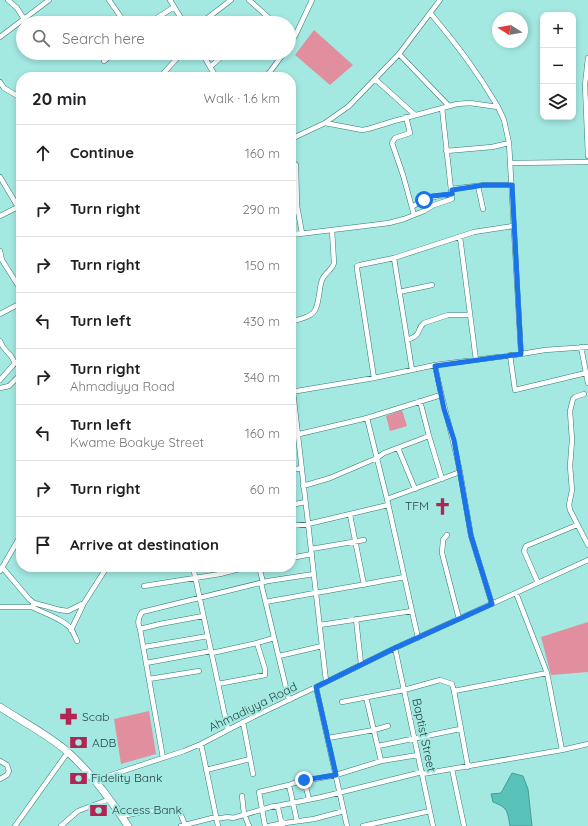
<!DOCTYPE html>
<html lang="en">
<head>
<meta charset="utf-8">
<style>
  body { margin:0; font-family:Quicksand,sans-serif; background:#f2f2f2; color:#202124 }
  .controls { position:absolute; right:12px; top:12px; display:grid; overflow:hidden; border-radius:8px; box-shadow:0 2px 6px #0003 }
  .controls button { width:36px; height:36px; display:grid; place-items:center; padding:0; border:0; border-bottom:1px solid #e0e0e0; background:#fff; color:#202124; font:20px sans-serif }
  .compass { position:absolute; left:492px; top:12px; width:36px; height:36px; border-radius:50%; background:#fff; box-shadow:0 2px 6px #0003; rotate:281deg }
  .stop { position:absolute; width:12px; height:12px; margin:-9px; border:3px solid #1a73e8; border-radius:50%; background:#fff }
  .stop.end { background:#1a73e8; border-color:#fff; box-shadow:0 1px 4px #0008 }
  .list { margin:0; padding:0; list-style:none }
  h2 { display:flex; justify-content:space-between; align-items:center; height:52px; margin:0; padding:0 16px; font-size:17px }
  h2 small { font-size:13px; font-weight:400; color:#757577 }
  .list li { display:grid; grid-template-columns:26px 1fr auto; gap:12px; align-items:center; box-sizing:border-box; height:56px; padding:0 16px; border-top:1px solid #e0e0e0 }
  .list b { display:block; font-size:15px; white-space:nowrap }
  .list p { margin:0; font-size:13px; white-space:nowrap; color:#757577 }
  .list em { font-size:13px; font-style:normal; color:#757577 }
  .icon { flex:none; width:22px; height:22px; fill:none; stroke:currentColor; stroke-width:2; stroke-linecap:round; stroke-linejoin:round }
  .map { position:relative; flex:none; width:588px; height:826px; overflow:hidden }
  .search { position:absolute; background:#fff; box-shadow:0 2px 6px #0003; left:16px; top:16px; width:280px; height:44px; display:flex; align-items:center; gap:10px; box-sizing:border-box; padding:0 14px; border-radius:22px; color:#757577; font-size:15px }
  .panel { position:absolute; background:#fff; box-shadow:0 2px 6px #0003; left:16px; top:72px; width:280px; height:500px; border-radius:16px }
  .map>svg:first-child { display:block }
</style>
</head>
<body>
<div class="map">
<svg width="588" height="826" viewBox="0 0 588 826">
  <rect width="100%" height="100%" fill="#a3e9e2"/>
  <!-- green -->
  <path fill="#e18f9e" d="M314 30 353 65 330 85 295 55Z
    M402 410 407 426 390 431 386 416Z
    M588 622V672L551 675 541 637Z
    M149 711 156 754 121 764 114 719Z"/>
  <!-- water -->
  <path fill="#59c3ba" stroke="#499c95" d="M512 773 523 776 528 789 532 826H510C507 810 508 808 493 802L491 794 501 793Z"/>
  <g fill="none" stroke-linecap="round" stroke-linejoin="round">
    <defs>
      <path id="minor" d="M8 0 17 8 24 19
        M109 0 125 23
        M170 0 184 23
        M249 0 269 18
        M149 23 174 7
        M201 23 231 0
        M263 23 269 18 276 23
        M289 32 295 36
        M0 37 49 0
        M289 45 295 36 312 0
        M202 53 216 77
        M399 54 449 106
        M588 58 585 85 588 156
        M104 61 114 53
        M210 67 226 53
        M160 77 182 53
        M266 77 284 53
        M375 79 415 115
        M0 82 4 88 21 98
        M325 123 362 130 368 129 394 121 457 104 470 103 498 107C477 71 457 45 431 14
        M291 139 325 123 349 106 399 54 440 0
        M446 151 492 147 509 143
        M291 163H294L296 165 297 206 302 233
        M511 163 588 162
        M0 177 18 207
        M478 186 483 209
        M451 189 484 185H512
        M412 207C424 198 437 196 452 194
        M414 215 424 211 434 205 452 199 442 108
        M0 216 20 206
        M291 235 389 223 404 219 414 215 403 175 392 143 395 138 410 133 406 117
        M460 237 476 360
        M0 251 2 260 21 290
        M399 292 432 285
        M0 314 21 303
        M291 322C311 315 316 318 319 295 320 290 320 285 322 280 325 273 332 270 334 263L332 230
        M407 340C424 334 415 330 424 323L448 315H470
        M0 341 3 347 11 356 15 363 21 365
        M581 347 588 383
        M521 354 545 350 588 347
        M510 355 515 390 586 373
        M412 370 394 258 474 232 513 226
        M291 374 326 681
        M374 378 357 269V266L360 265 394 258
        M0 380 15 363
        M0 388 9 386 21 374
        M291 392 374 378 435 365 521 354 509 143 504 120 498 107
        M584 394 575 397 573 399 570 411 572 440 570 466 572 490 569 505 570 510 588 545
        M420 401 429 436 442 479
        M367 418 387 499
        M291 436 367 418 441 395
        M398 448 415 489
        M291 470 301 468
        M460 472 471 536 492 604
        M303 486 330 478 377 458 384 453 429 436
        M291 505 305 502
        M350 515 364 585
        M291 526 308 524 388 505
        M447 535 443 540 442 553 459 619
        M311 549 364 540
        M291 558 312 554
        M2 567 29 599 34 603 60 610 68 611 84 603 107 567
        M193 567 228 730
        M259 567 263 582
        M157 569 167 567
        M0 571 21 535
        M261 583 289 700
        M538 583 524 551 526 546 577 525
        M144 586 220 574 247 567
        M266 602C312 593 358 586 404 577
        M0 607H32L33 605
        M32 607C43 613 64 619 71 629 74 633 75 637 77 641
        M356 619 361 664
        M320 625 412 611
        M140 629 160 624 203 616
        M71 630 84 603
        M418 638 387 499 460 472C453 436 442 402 435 365
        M144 647 208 636
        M395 648 433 826
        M212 653 257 643 274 638
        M279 656 322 646
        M146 663 211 651
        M149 679 199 671
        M218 684 265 675V669L257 643
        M316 687 347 826
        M366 697 381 761
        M342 702 404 690 440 680 452 684 454 691
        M243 722 253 774
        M328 738 374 730 388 726
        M201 744 218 826
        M378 746 460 729
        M562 750 588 744
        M163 758 140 629C137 623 138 618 142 612L268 581 314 574
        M0 761 7 765 9 771 7 775 0 779
        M468 767 454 691 547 673
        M452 769 464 826
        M206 770 250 759
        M422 774 562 750 547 673 516 593
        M96 780 184 751 201 744 257 715 316 687 395 648 588 560
        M304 780 309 799
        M289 785 297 821
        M242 796 244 814 249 826
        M277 806 322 797 422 772
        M122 816 147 811 179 810 185 825
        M216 819 228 817 233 818 274 806 278 808 281 821 285 823 314 819 344 811
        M15 826 68 752
        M61 826 78 811 110 799
        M181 826 216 817
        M265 826 259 792 289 785 294 783 336 775 381 761 418 755
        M269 826 283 823V826
        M363 826 430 811"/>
      <path id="highway" d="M0 707C23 722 49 735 69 753 92 774 111 800 128 826"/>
    </defs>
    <!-- minor casing -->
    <use href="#minor" stroke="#347a74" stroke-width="5.5"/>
    <!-- highway casing -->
    <use href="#highway" stroke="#347a74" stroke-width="8"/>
    <!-- minor -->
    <use href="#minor" stroke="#fff" stroke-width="4.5"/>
    <!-- highway -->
    <use href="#highway" stroke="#fff" stroke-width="7"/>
  </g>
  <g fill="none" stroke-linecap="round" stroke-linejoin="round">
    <!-- route -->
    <path stroke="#1a73e8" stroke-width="5" d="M304 780 336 775 316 687 395 648 492 604 471 536 454 440 444 409 435 366 521 354 512 185H484L452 190V194L432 196 424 200"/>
  </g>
  <!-- icons -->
  <defs>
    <symbol id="church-bare" viewBox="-9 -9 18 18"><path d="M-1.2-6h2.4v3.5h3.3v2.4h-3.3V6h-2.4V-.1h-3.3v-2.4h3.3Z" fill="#b42453" stroke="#a3e9e2" stroke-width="2.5" paint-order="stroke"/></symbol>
    <symbol id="pharmacy-bare" viewBox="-9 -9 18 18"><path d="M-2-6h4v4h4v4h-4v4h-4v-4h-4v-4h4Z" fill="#b42453" stroke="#a3e9e2" stroke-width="2.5" paint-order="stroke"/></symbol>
    <symbol id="bank-bare" viewBox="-9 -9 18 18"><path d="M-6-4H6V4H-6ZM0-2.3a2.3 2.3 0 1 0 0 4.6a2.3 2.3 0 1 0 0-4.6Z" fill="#b42453" stroke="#a3e9e2" stroke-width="2.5" paint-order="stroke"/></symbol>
  </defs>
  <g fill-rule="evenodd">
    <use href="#church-bare" x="430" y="494" width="25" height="25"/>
    <use href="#pharmacy-bare" x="56" y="704" width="25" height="25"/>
    <use href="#bank-bare" x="66" y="730" width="25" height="25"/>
    <use href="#bank-bare" x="66" y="766" width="25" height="25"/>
    <use href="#bank-bare" x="86" y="798" width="25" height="25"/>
  </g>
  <g text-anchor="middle" stroke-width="4" stroke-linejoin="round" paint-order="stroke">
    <!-- poi labels -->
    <g font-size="12" fill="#25423f" stroke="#a3e9e2" text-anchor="start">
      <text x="429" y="510" text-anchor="end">TFM</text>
      <text x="82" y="721">Scab</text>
      <text x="92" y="747">ADB</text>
      <text x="91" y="782">Fidelity Bank</text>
      <text x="112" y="814">Access Bank</text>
    </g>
    <!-- street labels -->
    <g font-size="12" fill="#25423f" stroke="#a3e9e2">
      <text transform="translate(253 707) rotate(-26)" y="4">Ahmadiyya Road</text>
      <text transform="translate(424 735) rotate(78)" y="4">Baptist Street</text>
    </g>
  </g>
</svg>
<div class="controls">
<button>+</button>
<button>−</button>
<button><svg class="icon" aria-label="layers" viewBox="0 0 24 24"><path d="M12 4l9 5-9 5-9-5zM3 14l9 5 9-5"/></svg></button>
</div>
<svg class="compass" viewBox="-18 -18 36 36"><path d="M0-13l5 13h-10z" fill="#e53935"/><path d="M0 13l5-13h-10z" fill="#757577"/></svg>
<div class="stop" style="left:424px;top:200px"></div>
<div class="stop end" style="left:304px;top:780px"></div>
<div class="search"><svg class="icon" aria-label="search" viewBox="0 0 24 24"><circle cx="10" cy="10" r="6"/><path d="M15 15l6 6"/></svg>Search here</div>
<section class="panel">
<h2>20 min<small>Walk · 1.6 km</small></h2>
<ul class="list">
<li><svg class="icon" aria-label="ahead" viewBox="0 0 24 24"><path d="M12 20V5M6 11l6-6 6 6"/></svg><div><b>Continue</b></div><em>160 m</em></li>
<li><svg class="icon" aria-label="right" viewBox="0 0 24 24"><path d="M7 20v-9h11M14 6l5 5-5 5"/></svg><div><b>Turn right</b></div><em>290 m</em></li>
<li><svg class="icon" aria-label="right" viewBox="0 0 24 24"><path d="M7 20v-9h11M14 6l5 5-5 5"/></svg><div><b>Turn right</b></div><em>150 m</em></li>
<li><svg class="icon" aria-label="left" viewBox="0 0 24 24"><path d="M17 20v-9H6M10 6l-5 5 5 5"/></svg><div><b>Turn left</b></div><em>430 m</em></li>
<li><svg class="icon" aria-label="right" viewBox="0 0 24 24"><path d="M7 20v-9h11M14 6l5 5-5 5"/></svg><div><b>Turn right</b><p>Ahmadiyya Road</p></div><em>340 m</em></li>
<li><svg class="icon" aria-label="left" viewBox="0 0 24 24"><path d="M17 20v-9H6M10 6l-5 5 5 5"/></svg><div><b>Turn left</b><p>Kwame Boakye Street</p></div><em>160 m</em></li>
<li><svg class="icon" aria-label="right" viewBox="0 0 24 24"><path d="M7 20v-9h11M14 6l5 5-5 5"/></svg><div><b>Turn right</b></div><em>60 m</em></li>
<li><svg class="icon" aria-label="arrive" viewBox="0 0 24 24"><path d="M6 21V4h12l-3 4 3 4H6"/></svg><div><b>Arrive at destination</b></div></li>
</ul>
</section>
</div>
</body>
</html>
